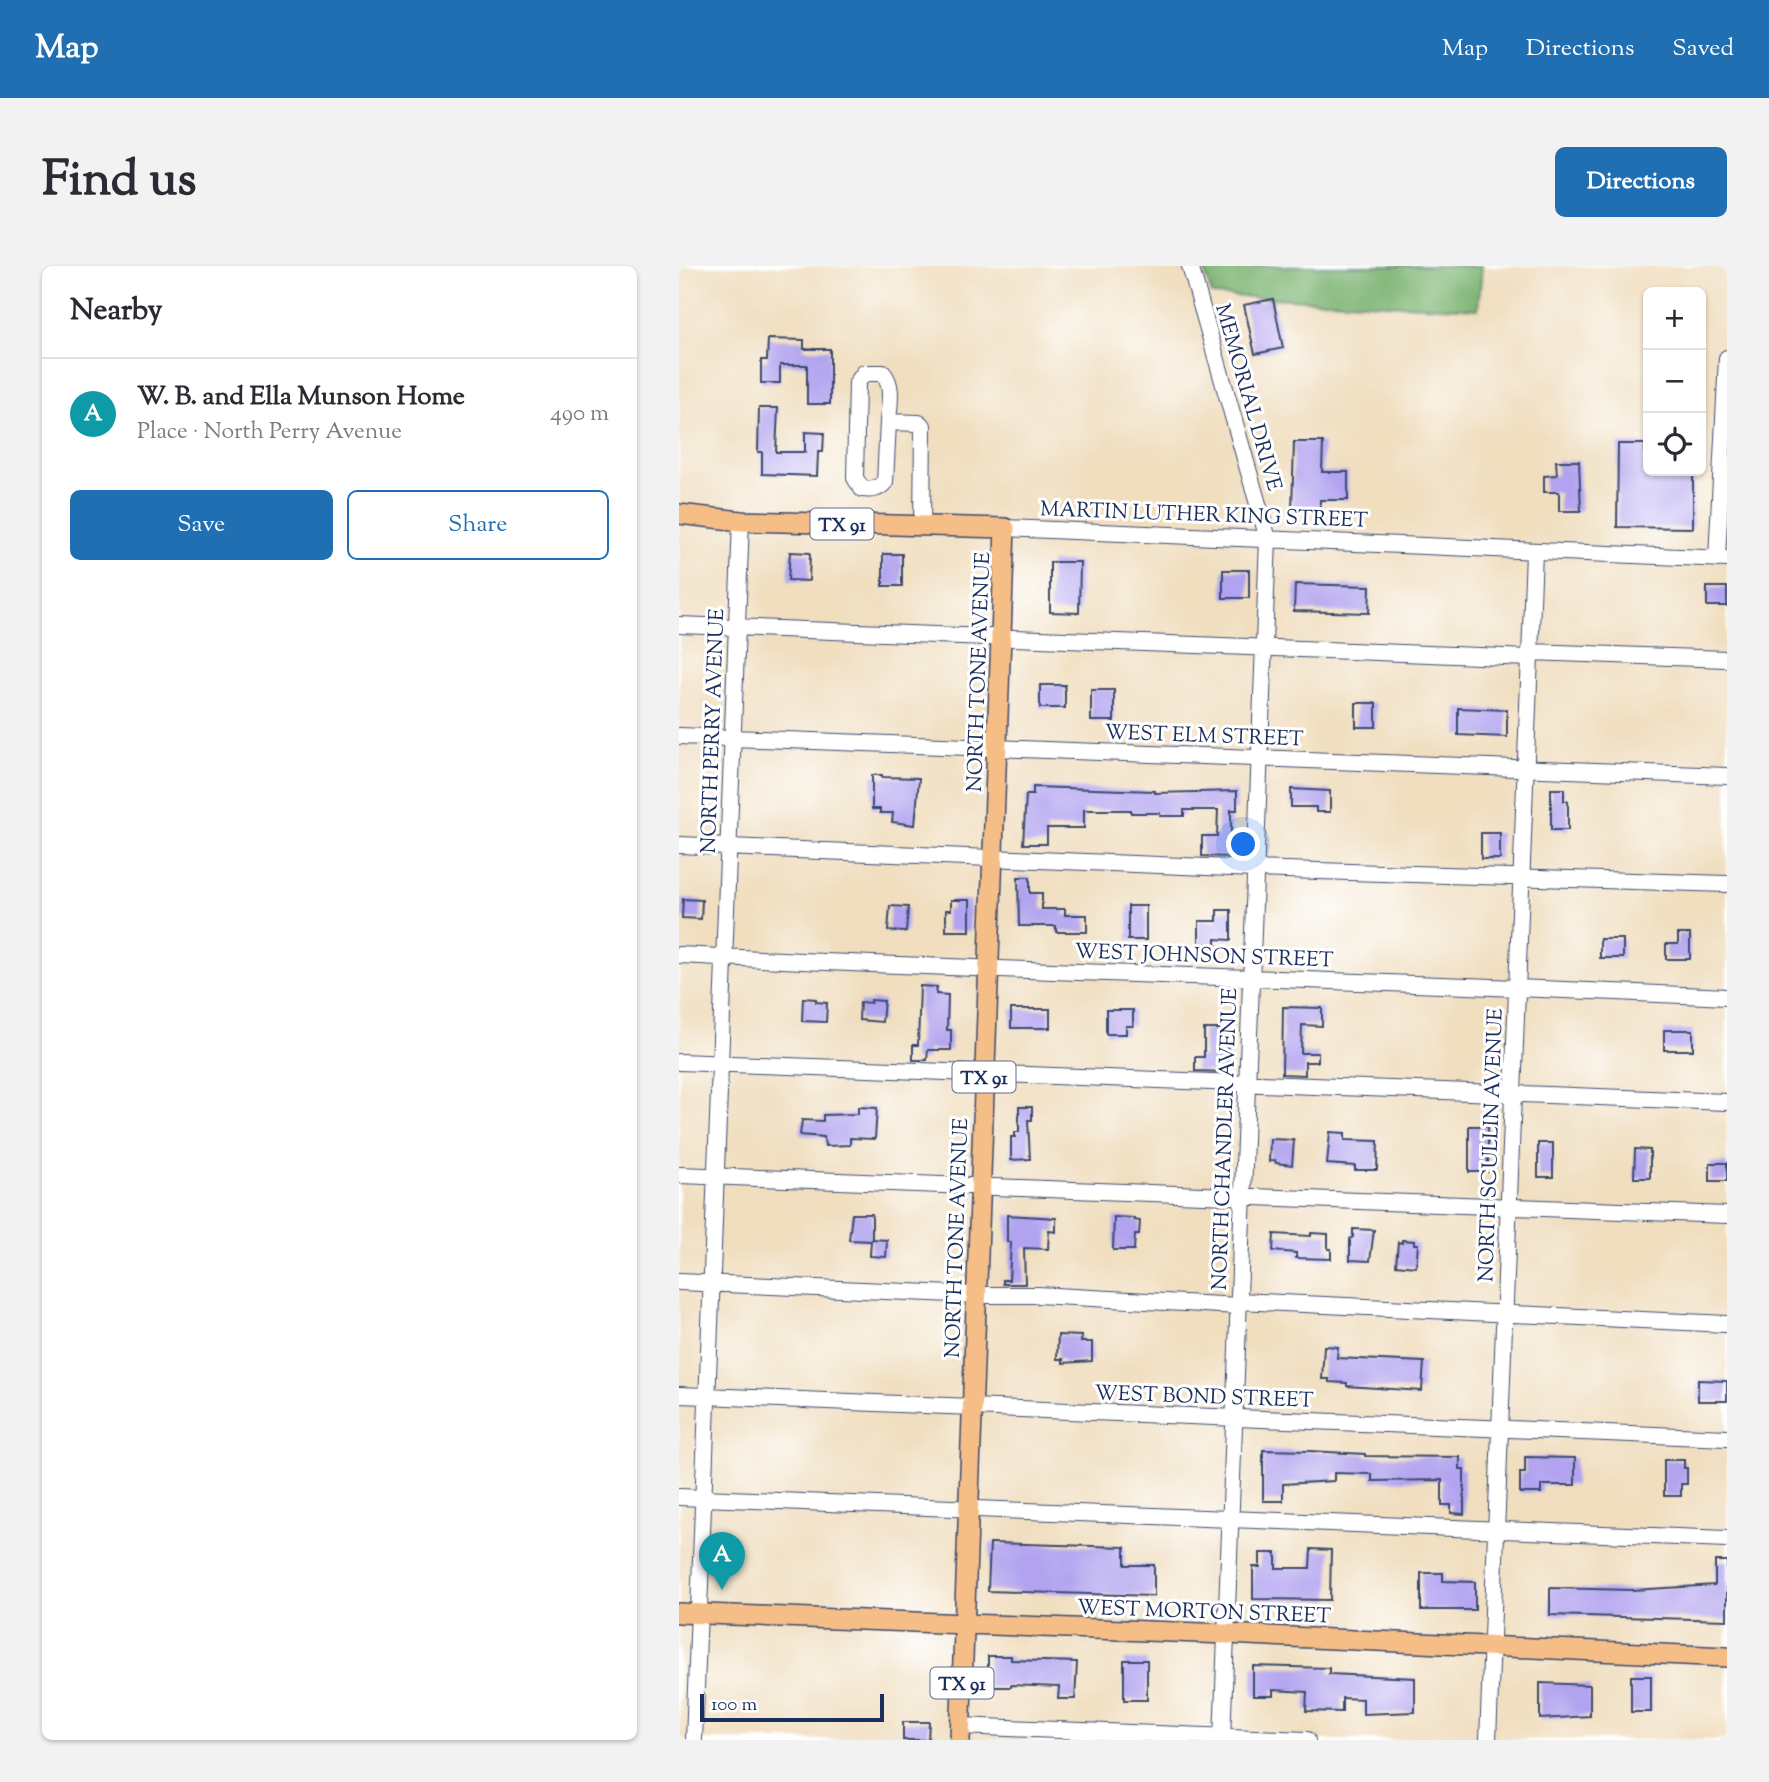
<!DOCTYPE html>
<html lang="en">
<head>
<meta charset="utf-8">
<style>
  body { margin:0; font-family:"Sorts Mill Goudy",serif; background:#f2f2f3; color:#2b2b33 }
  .controls { position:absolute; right:21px; top:21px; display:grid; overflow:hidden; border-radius:10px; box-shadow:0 2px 5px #0004 }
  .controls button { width:63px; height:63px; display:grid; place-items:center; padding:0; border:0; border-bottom:2px solid #e1e1e2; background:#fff; color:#2b2b33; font:35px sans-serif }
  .scale { position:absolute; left:21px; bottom:18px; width:184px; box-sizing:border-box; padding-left:7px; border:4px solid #1b2f5e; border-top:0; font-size:19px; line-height:24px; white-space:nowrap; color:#1b2f5e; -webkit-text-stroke:5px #fff; paint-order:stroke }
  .you { position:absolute; left:565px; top:579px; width:24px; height:24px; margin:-18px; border:5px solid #fff; border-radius:50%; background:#1a73e8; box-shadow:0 0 0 10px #1a73e833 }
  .badge { display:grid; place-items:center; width:46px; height:46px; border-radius:50%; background:#1f6fb2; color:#fff; font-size:23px; font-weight:700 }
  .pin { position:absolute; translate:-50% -58px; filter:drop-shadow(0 2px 4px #0008) }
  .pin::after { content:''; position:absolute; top:37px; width:24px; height:21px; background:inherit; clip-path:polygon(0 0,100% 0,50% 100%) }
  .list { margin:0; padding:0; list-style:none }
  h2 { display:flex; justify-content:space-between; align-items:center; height:91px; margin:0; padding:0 28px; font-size:30px }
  h2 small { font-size:23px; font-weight:400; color:#7c7c81 }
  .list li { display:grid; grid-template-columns:46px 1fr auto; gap:21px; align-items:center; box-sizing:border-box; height:112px; padding:0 28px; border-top:2px solid #e1e1e2 }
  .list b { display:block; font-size:26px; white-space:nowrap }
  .list p { margin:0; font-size:23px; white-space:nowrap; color:#7c7c81 }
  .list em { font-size:23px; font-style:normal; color:#7c7c81 }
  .actions { display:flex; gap:14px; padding:21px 28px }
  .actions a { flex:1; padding:16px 0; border:2px solid #1f6fb2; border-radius:10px; text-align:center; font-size:24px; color:#1f6fb2 }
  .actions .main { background:#1f6fb2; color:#fff }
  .icon { flex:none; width:38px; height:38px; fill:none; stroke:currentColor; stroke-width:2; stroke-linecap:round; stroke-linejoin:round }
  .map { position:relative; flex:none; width:1048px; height:1474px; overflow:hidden; border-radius:10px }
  header { display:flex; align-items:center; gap:42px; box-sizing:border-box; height:98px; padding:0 35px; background:#1f6fb2; color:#fff }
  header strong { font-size:33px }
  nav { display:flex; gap:38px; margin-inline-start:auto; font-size:24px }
  .intro { display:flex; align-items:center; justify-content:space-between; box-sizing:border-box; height:168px; padding:0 42px }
  h1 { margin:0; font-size:49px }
  .button { padding:18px 32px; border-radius:10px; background:#1f6fb2; color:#fff; font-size:24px; font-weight:700 }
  main { display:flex; gap:42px; padding:0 42px }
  aside { flex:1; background:#fff; border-radius:10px; box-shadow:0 2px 5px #0004 }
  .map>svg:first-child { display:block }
</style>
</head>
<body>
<header>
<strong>Map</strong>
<nav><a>Map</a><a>Directions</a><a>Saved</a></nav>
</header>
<div class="intro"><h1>Find us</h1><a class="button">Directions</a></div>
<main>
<aside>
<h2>Nearby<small></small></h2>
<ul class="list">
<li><span class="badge" style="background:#0f9aa8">A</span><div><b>W. B. and Ella Munson Home</b><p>Place · North Perry Avenue</p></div><em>490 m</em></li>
</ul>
<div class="actions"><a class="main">Save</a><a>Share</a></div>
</aside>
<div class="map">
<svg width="1048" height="1474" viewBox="0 0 1048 1474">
  <rect width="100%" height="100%" fill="#fff"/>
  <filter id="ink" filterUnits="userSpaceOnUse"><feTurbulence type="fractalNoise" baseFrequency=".0143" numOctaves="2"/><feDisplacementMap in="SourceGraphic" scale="14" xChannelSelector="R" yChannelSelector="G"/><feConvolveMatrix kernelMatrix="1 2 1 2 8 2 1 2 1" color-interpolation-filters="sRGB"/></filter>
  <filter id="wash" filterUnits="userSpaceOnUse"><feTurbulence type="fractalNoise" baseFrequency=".00686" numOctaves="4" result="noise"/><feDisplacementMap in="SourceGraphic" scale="28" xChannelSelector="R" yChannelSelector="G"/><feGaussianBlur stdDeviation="1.57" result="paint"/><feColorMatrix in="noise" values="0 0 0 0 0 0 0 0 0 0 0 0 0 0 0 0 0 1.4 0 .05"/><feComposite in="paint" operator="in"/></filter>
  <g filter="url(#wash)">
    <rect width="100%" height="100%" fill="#f0debf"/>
    <!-- forest -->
    <path fill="#7db472" stroke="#4c7268" stroke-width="2" d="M524 0H803L799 43 533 29Z"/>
    <g id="blocks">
      <!-- building -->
      <path fill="#b1a3ef" d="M594 33 604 82 576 88 565 39Z
        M89 73 125 74V83H151V138H128V99H101V117H82V94H88Z
        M80 142H99L97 186H126V166L145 167 144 186H139L138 210 83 208V186H79Z
        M615 176H644L643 206H669V234H641V245H613Z
        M939 178H966V204L1014 205V262L938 261Z
        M877 195H900L902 245H880V226H865V210L878 209Z
        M111 286 131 287 130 315 109 314Z
        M204 288H223V320H204Z
        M371 296H401L400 347 371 346Z
        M544 304H570V332H544Z
        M616 318 691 320 690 347 615 345Z
        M1028 321H1048V340H1028Z
        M361 419H386V442H361Z
        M412 424H435V455H412Z
        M677 437H697V461H677Z
        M779 442 828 444V471L779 469Z
        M193 509H203V511L240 512 236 559 213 556 214 547H201V543H193Z
        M354 521 476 525V527L558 525V544H552V591L523 590V570H538L539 544H505V550H481V547H452V544H405V562H368V578H344L347 529H354Z
        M612 523 651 525V546H637V541H612Z
        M872 523H885V535H889V564H872Z
        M802 567H821V593H802Z
        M339 611H351V627H363V643H386V649H408V666H377V660H340Z
        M4 633 23 634 22 653 3 652Z
        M272 634H291V665H267V644H272Z
        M211 640 229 641 227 666 209 665Z
        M449 640H467V674H449Z
        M538 644H552V674L537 673V679L520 678V655H538Z
        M999 668H1011V693H987V678H999Z
        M921 673H944V692H921Z
        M241 720 258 721 257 728 269 729 268 764H272V784H249L248 794H234V779H239Z
        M124 732 137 733V736L148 737 147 756 123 755Z
        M192 734 205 735 203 756 180 754 181 736 192 737Z
        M604 741 643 742V760L623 759 622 787H639V796H626V809L603 808Z
        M332 743H371V762H332Z
        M427 744H454V760H447V768H427Z
        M525 763H547L550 806 516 805V791H525Z
        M985 764H1014V784H985Z
        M179 841 198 842 196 873 171 872V879L146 880 145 871 121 869 123 854 144 855V849L179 848Z
        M340 841H353V854H349L351 893 332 894V871H336V866H340Z
        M790 860H809V906H790Z
        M651 866 666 867V874L699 875 698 904H676V900L648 898Z
        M591 873 615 874 613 899 597 897 596 894 590 896Z
        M859 877H874V911H859Z
        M956 883 971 884V912H955Z
        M1031 897H1048V915H1031Z
        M173 948H193V973L208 974 207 991 191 990 192 975 170 974Z
        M328 949 377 952V966L370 965 369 983 345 982 346 1018H324V1014H330L332 976H328Z
        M435 951 455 952V954L461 955 460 969H456L455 984H434Z
        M674 963 695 964 691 995 671 994V973L674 971Z
        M632 967 649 968V983H652V993L617 992V987L594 985 595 968 632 970Z
        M723 974 735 975V978H739L737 1001 717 999 719 976 723 977Z
        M379 1069 403 1070 402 1076H413V1095L384 1097V1093H378Z
        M645 1080 659 1081 658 1092 745 1096 743 1125 668 1120V1117L650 1116V1113H643Z
        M1019 1114 1048 1115V1135H1019Z
        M584 1184 630 1185 686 1188V1190L781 1191V1203H785V1248L772 1247V1239H763V1214L693 1215V1208L655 1207V1215L604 1218V1235H584Z
        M846 1191 896 1192V1219H862V1227H841V1207H846Z
        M985 1194H1005V1202H1008V1218H1002V1230H985Z
        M311 1277 446 1281V1299H475V1330L309 1325Z
        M632 1283 652 1284 651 1334 574 1333V1301H581V1287H597V1302H631Z
        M1036 1295H1048V1354L871 1349V1322L953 1324 1036 1319Z
        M742 1307H764V1315L796 1316V1344H742Z
        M309 1390H332V1394L398 1396 396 1433H379L380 1421 332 1419V1421H309Z
        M445 1394H468V1434H445Z
        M574 1400 650 1402V1408L736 1412V1446L684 1448V1433L663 1432V1446L627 1445 628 1426 594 1424V1430H574Z
        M952 1410H972V1446H952Z
        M861 1417 911 1419V1450L861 1453Z
        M224 1456H250L249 1474H224Z"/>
    </g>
  </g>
  <g filter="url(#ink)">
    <use href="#blocks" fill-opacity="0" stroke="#3b496d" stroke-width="2"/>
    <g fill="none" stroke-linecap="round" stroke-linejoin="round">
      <defs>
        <path id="minor" d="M511 0 589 273 543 1474
          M209 156C210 139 215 120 204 107H185L178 117 176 212 183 223C193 224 199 224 206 216L209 156 240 157 244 160 243 260
          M326 262 1048 293
          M1038 293 1048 92
          M0 359 851 392
          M851 386 1048 393
          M0 470 1048 510
          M0 579 576 603 1048 618
          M0 689C349 707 699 714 1048 731
          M0 796C349 807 699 824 1048 836
          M0 909 1048 949
          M0 1016 297 1029H358L560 1040
          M560 1035 1048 1058
          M0 1129 1048 1172
          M0 1231 1048 1273
          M281 1460 628 1474
          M15 1474 62 255
          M809 1474 855 286"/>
        <path id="major" d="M0 248 62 255 326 262 281 1474
          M0 1347 547 1368 1048 1391"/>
      </defs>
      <!-- minor casing -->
      <use href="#minor" stroke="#3b496d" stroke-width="18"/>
      <!-- major casing -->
      <use href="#major" stroke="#3b496d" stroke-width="22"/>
      <!-- minor -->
      <use href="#minor" stroke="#fff" stroke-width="16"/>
      <!-- major -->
      <use href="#major" stroke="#f6be87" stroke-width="19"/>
    </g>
  </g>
  <g text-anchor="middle" stroke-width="6" stroke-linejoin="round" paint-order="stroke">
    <!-- shield labels -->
    <g fill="#fff" stroke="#5f6d8e" stroke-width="2">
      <rect x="131.5" y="242.5" width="63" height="31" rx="5"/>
      <rect x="273.5" y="795.5" width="63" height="31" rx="5"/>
      <rect x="251.5" y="1401.5" width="63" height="31" rx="5"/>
    </g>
    <g font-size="19" font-weight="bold" fill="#1b2f5e">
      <text x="163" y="265">TX 91</text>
      <text x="305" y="818">TX 91</text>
      <text x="283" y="1424">TX 91</text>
    </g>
    <!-- street labels -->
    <g font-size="21" fill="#1b2f5e" stroke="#fff">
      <text transform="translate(570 131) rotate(74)" y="7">MEMORIAL DRIVE</text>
      <text transform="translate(525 248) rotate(2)" y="7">MARTIN LUTHER KING STREET</text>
      <text transform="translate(299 406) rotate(-88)" y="7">NORTH TONE AVENUE</text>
      <text transform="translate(33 465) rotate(-88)" y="7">NORTH PERRY AVENUE</text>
      <text transform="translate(525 469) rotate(2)" y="7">WEST ELM STREET</text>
      <text transform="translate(525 689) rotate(2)" y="7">WEST JOHNSON STREET</text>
      <text transform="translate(545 873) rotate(-88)" y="7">NORTH CHANDLER AVENUE</text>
      <text transform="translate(811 879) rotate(-88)" y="7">NORTH SCULLIN AVENUE</text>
      <text transform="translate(277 972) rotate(-88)" y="7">NORTH TONE AVENUE</text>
      <text transform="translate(525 1130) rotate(2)" y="7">WEST BOND STREET</text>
      <text transform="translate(525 1345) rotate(2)" y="7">WEST MORTON STREET</text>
    </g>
  </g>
</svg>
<div class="controls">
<button>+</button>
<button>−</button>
<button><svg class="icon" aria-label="locate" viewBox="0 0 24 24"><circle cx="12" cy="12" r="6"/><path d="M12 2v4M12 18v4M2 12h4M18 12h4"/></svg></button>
</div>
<div class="scale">100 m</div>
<div class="you"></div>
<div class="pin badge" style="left:43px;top:1324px;background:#0f9aa8">A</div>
</div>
</main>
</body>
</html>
